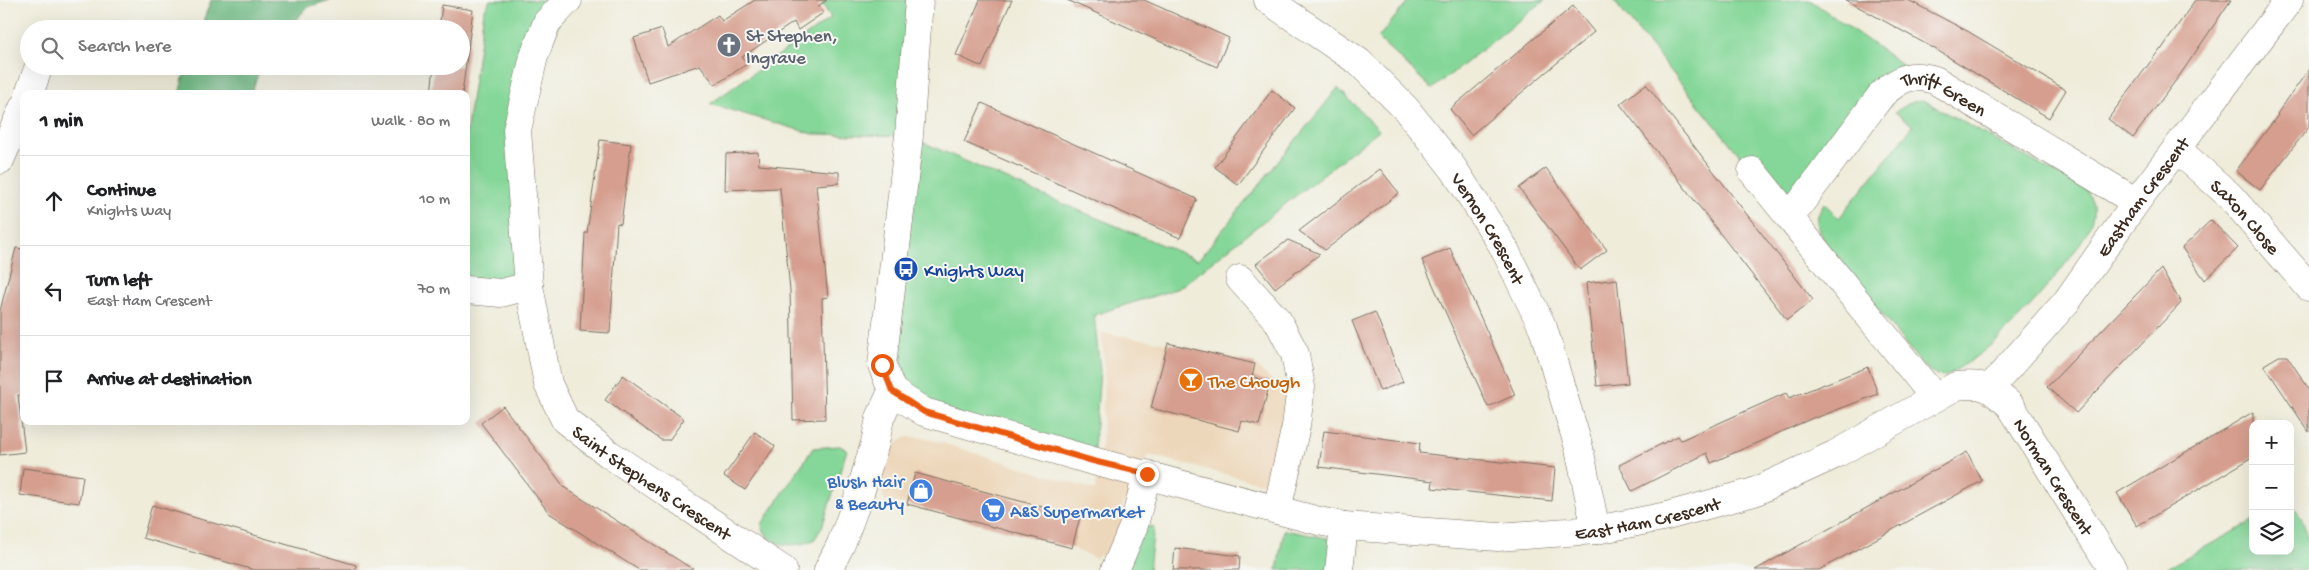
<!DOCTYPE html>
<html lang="en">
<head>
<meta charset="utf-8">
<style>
  body { margin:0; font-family:"Gochi Hand",sans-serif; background:#f6f6f6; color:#202124 }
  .controls { position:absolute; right:15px; bottom:15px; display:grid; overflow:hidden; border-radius:10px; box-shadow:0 5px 20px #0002 }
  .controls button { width:45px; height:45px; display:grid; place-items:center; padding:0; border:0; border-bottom:1px solid #e0e0e0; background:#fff; color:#202124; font:25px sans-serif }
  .stop { position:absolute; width:15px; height:15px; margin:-11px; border:4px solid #ea580c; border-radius:50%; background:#fff }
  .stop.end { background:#ea580c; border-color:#fff; box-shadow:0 1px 5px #0008 }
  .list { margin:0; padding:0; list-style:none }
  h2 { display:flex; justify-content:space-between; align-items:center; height:65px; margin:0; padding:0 20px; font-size:21px }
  h2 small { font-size:16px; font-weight:400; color:#757577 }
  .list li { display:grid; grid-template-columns:32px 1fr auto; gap:15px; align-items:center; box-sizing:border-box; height:90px; padding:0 20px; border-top:1px solid #e0e0e0 }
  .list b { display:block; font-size:19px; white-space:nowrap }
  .list p { margin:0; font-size:16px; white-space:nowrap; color:#757577 }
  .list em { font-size:16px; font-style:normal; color:#757577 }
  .icon { flex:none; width:28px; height:28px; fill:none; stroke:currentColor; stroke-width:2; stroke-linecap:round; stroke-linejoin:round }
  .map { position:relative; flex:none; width:2309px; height:570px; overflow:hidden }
  .search { position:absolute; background:#fff; box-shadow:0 5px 20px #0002; left:20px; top:20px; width:450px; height:55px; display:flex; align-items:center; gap:12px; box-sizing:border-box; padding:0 18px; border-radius:28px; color:#757577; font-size:19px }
  .panel { position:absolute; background:#fff; box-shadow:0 5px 20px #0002; left:20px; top:90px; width:450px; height:335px; border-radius:10px }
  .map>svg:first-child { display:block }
</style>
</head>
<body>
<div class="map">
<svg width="2309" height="570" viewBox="0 0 2309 570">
  <rect width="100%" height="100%" fill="#f6f6f2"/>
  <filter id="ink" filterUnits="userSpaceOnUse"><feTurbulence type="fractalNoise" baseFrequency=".02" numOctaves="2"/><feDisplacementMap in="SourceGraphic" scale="10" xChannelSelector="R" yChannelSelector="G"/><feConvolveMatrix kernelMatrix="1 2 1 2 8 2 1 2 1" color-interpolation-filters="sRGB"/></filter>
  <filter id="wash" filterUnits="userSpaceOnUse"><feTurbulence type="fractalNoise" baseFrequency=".0096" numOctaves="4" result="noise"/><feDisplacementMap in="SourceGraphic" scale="20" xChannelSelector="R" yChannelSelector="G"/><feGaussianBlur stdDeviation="1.12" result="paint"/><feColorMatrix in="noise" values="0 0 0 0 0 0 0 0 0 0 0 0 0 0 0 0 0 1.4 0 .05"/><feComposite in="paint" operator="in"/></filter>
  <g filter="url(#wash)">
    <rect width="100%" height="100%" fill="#efecda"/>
    <!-- built -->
    <path fill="#edd7ba" d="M1102 333 1168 343 1255 364 1271 380 1290 389 1278 476 1261 483 1149 455 1122 507V529L1109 551 1095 558 1072 548 1052 542 907 504 885 501 879 479 885 452 905 437 926 438 1095 490 1102 439 1104 372Z"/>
    <!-- green -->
    <path fill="#84d798" stroke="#60805b" d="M490 0H568L517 130 529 286 466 290V135L484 11Z
      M820 0H919L909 136 1030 190 1198 260 1338 88 1379 130 1179 288 1094 315 1100 371 1093 461 892 391 909 136 813 134 710 104 831 18Z
      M1409 0H1545L1432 89 1378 38Z
      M1613 0H1810L1917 75 1790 217Z
      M1923 100 2086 190C2093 199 2095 208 2092 219 2085 249 2017 323 1992 344 1977 357 1961 367 1945 377L1934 374 1923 366 1825 242C1816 225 1813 220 1824 203L1839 218 1913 126 1895 112 1913 101Z
      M840 446 847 450 822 527 814 540C796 548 766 548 762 524L813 448Z
      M2290 506C2309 517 2309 548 2309 570H2163L2253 521V551H2290Z
      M1134 525 1154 527 1149 570H1115Z
      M1284 530 1342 541 1339 570H1277Z"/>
    <!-- forest -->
    <path fill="#6bb880" stroke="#53714f" d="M211 0H330L308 7 287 29H200Z
      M186 66H261L251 94H179Z"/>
    <g id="blocks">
      <!-- building -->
      <path fill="#d59e8e" d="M755 0H827L818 6 823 13 798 30 794 22 742 57 747 64 715 85 700 65 648 82 634 38 662 29 668 47 718 15 722 21Z
        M980 0H1012L982 67 956 55Z
        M1067 0H1144L1229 38 1217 67Z
        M1846 0H1908L1969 32 2066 90 2049 118 1935 49Z
        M2195 0H2231L2182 72 2133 138 2108 119 2160 49 2161 50Z
        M442 5 473 10 462 94H431L434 66H461V29H439Z
        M1573 6 1594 32 1471 135 1450 109Z
        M2309 69V127L2260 190 2236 171 2278 115 2277 114Z
        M1646 84 1813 300 1787 320 1620 104Z
        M1272 90 1295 108 1238 185 1215 167Z
        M982 103 1197 199 1180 238 964 142Z
        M600 140 631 144 621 224 617 223 610 333 580 331 585 233H587Z
        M758 152 759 165 839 172V183L816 185 828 297 822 298 825 419 793 420 790 290 780 188 725 190 726 154Z
        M1546 168 1607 250 1580 270 1519 188Z
        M1380 169 1399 193 1337 241 1325 250 1299 231Z
        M2211 220 2238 248 2205 280 2182 248Z
        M1288 240 1320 254 1275 288 1256 264Z
        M16 248 24 249V395H18L25 452 0 455V311Z
        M1450 248 1515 395 1488 407 1422 260Z
        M2161 269 2181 303 2076 413 2047 387Z
        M1617 279 1628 383 1597 386 1586 283Z
        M1375 312 1403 382 1380 391 1352 321Z
        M1168 343 1255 364 1252 377 1270 382 1259 425 1242 421 1239 431 1151 408Z
        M2279 356H2287L2309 389V432L2264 365Z
        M1868 367 1878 394 1816 418 1815 417 1711 463 1707 453 1632 491 1619 465 1678 436 1681 440 1786 393 1789 398Z
        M623 375 684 419 669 440H661L605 400Z
        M503 406 565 488 694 570H639L549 513 481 423Z
        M2253 412V457L2137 526 2117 493Z
        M1324 431 1420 443 1419 453 1555 468 1552 501 1432 488 1433 481 1319 467Z
        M755 432 775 446 745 490 724 476Z
        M1967 452 1982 481 1819 570H1755Z
        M23 468 83 476 79 503 20 495Z
        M915 473 1080 517 1072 548 907 504Z
        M152 505 356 565 355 570H254L143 538Z
        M1175 548 1240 556 1239 570H1173Z"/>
    </g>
  </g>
  <g filter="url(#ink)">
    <use href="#blocks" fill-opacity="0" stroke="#7a6e60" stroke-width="1"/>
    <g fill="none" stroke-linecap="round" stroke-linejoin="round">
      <defs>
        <g id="street">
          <path id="s1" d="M568 0 547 22 534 56 517 130 529 286 548 384 565 420 609 454 783 570"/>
          <path id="s2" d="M1268 0 1359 62 1406 109 1453 168 1503 246 1543 328 1579 448 1596 530"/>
          <path d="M29 94 39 66"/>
          <path id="s3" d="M2178 150 2230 196 2309 287"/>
          <path d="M0 160 24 106"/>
          <path d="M1752 171 1935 398"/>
          <path id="s4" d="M1790 217 1882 94C1902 77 1910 73 1935 80L2136 202"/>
          <path d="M1240 279 1278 321 1295 354 1301 387 1296 426 1277 510"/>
          <path d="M466 290 501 293 529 286"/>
          <path id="s5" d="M1990 388 2067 301 2136 202 2289 0"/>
          <path id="s6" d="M892 391 924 412 1093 461 1319 521 1344 526 1498 537 1596 530 1667 516 1754 492 1834 455 1956 386C1985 383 1988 386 2010 405L2113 570"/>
          <path d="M828 570 841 544 860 493 875 443 880 418 892 391 882 365 909 136 919 0"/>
          <path d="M1115 570 1134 525 1147 474"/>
          <path d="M1339 570 1344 526"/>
        </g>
      </defs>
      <!-- street casing -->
      <use href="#street" stroke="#7a6e60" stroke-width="29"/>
      <!-- street -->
      <use href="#street" stroke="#fff" stroke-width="28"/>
    </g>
  </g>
  <g fill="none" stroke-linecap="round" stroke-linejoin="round" filter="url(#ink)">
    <!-- route -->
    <path stroke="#ea580c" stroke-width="6" d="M882 365 892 391 924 412 1093 461 1147 474"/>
  </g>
  <!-- icons -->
  <defs>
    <symbol id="church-disc" viewBox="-11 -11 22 22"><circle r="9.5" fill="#6b7280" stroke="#f6f6f2"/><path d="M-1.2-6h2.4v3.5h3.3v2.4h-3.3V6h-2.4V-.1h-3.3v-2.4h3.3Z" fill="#fff"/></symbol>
    <symbol id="bus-disc" viewBox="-11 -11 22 22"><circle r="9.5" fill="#1a4fb4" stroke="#f6f6f2"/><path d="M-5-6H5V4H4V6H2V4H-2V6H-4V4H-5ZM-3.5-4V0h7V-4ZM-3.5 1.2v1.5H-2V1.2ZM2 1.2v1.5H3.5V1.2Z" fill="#fff"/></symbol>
    <symbol id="bar-disc" viewBox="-11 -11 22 22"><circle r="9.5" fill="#e8710a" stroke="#f6f6f2"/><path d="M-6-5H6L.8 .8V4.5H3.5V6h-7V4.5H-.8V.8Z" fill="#fff"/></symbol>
    <symbol id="shop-disc" viewBox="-11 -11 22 22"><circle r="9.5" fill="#3f7fe0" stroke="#f6f6f2"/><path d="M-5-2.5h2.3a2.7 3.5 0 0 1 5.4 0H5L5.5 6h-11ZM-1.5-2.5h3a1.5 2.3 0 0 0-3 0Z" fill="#fff"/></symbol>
    <symbol id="supermarket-disc" viewBox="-11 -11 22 22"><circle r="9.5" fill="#3f7fe0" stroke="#f6f6f2"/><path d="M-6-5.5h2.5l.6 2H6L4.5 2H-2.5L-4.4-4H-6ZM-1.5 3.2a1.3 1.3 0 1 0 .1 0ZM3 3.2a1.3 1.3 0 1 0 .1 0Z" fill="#fff"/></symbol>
  </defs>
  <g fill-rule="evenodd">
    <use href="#church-disc" x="715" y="31" width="28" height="28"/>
    <use href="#bus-disc" x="892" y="255" width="28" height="28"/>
    <use href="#bar-disc" x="1177" y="366" width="28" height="28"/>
    <use href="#shop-disc" x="907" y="477" width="28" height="28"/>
    <use href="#supermarket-disc" x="979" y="496" width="28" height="28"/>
  </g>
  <g text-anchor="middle" stroke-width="4" stroke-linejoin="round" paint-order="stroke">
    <!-- worship labels -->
    <g font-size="19" fill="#5b616d" stroke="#f6f6f2" text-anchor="start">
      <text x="746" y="41">St Stephen,<tspan x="746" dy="22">Ingrave</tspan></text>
    </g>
    <!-- street labels -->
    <g font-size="19" fill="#3b2a1e" stroke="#f6f6f2">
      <text dy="7" stroke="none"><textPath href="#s4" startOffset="224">Thrift Green</textPath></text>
      <text dy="7" stroke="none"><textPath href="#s5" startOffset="245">Eastham Crescent</textPath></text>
      <text dy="7" stroke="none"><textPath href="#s3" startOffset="95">Saxon Close</textPath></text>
      <text dy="7" stroke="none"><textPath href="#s2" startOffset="322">Vernon Crescent</textPath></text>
      <text dy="7" stroke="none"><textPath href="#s6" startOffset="1261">Norman Crescent</textPath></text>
      <text dy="7" stroke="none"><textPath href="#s1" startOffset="546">Saint Stephens Crescent</textPath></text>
      <text dy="7" stroke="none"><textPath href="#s6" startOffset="779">East Ham Crescent</textPath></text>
    </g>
    <!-- transit labels -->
    <g font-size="19" fill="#164399" stroke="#f6f6f2" text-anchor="start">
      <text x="924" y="276">Knights Way</text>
    </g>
    <!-- food labels -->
    <g font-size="19" fill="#c56008" stroke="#f6f6f2" text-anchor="start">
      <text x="1208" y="387">The Chough</text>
    </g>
    <!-- shop labels -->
    <g font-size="19" fill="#366cbe" stroke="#f6f6f2" text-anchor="end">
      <text x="904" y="487">Blush Hair<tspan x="904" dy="22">&amp; Beauty</tspan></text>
      <text x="1010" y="517" text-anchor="start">A&amp;S Supermarket</text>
    </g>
  </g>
</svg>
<div class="controls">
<button>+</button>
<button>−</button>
<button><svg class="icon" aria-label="layers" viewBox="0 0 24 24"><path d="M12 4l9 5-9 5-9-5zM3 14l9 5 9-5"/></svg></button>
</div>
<div class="stop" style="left:882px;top:365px"></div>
<div class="stop end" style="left:1147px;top:474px"></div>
<div class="search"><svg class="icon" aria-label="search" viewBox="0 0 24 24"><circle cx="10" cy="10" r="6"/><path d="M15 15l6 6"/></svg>Search here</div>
<section class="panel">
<h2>1 min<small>Walk · 80 m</small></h2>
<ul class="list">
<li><svg class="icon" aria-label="ahead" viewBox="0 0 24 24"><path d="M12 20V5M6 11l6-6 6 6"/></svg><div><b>Continue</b><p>Knights Way</p></div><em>10 m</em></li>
<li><svg class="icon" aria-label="left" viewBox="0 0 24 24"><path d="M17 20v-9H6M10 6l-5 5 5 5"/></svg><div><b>Turn left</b><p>East Ham Crescent</p></div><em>70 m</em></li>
<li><svg class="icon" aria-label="arrive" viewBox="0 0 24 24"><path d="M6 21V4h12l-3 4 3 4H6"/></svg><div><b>Arrive at destination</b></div></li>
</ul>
</section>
</div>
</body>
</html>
